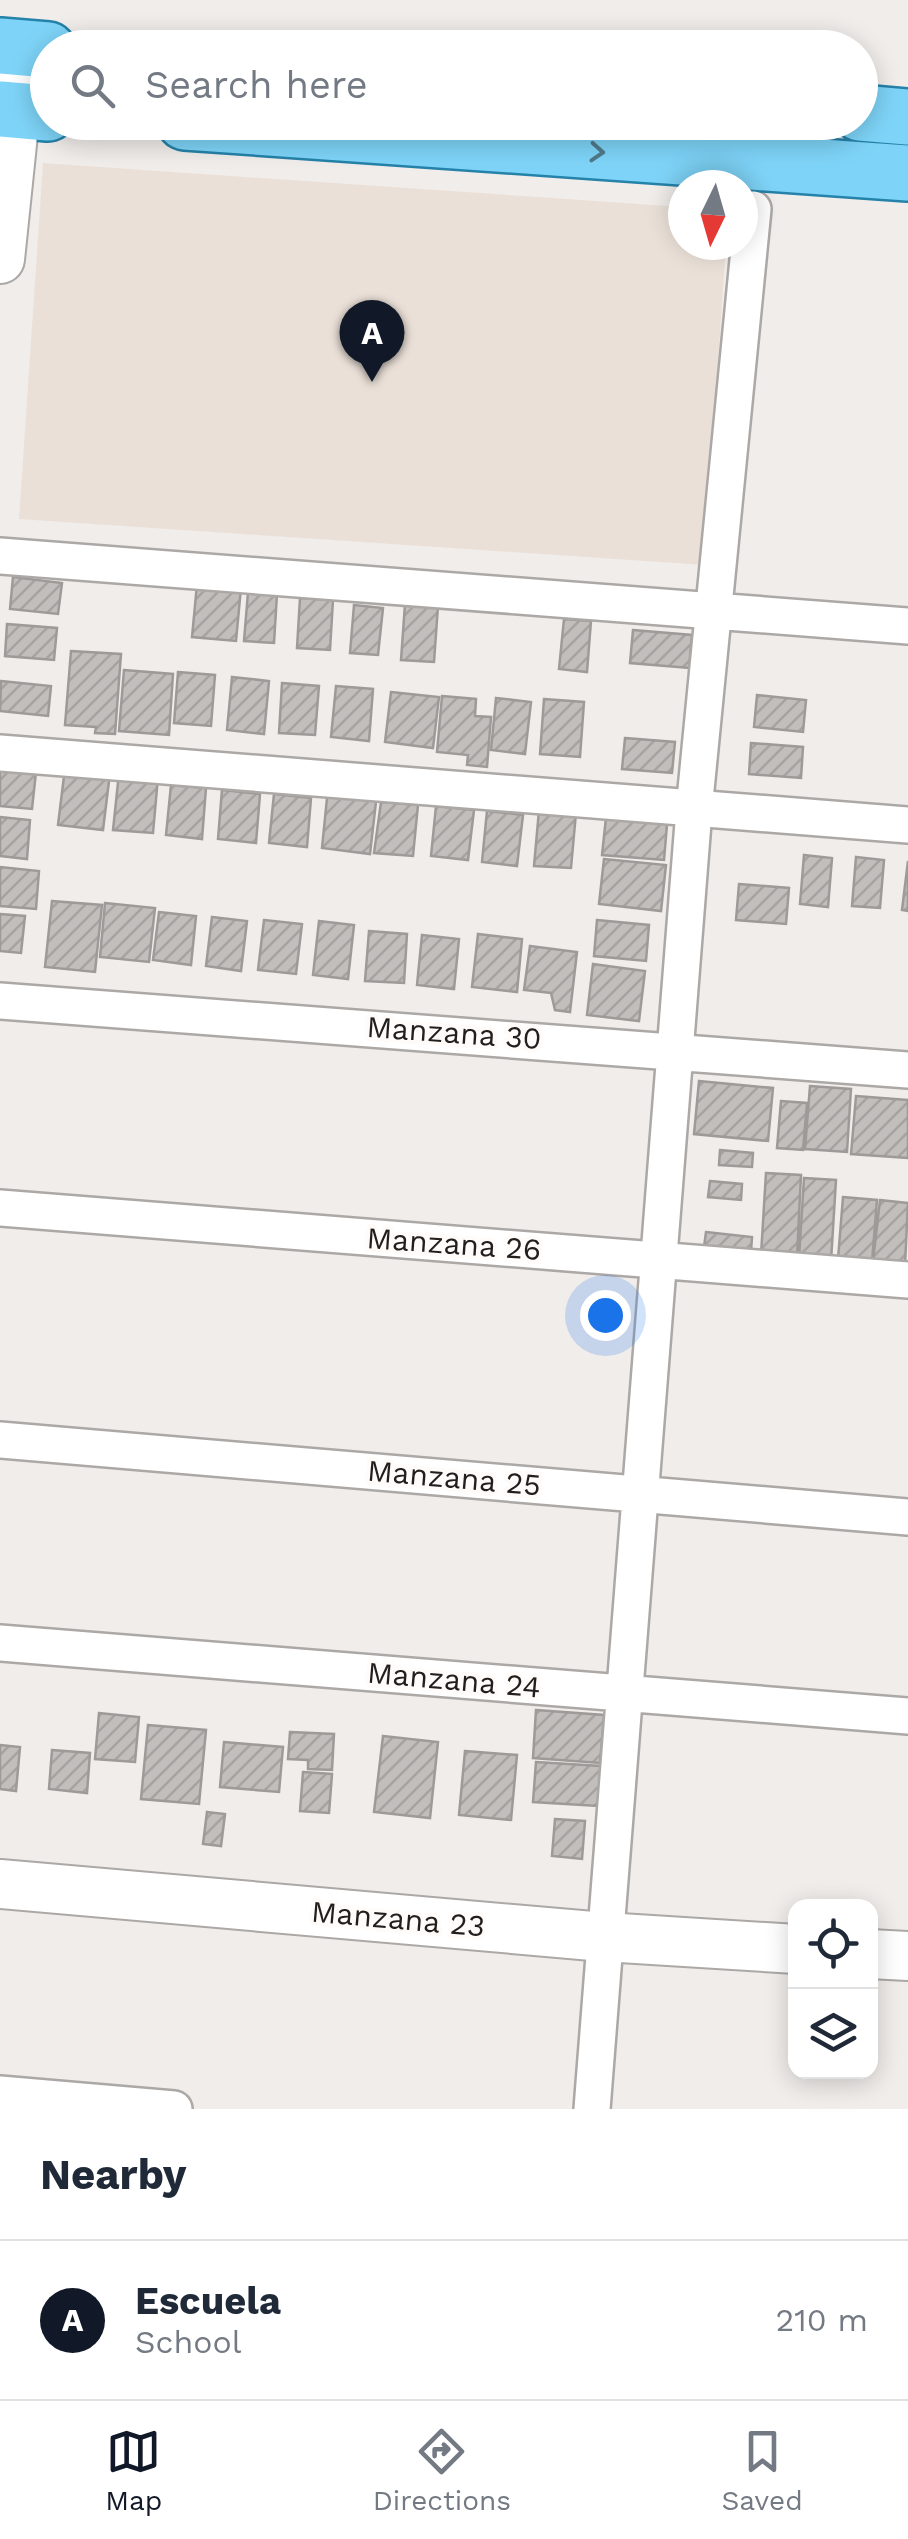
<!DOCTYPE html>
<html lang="en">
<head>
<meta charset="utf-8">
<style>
  body { margin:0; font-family:"Work Sans",sans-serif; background:#f6f6f7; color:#1f2937 }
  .controls { position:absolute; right:30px; bottom:30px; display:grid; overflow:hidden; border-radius:20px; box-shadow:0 5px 25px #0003 }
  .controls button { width:90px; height:90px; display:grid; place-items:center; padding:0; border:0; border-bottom:2px solid #e0e1e3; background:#fff; color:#1f2937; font:50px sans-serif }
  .compass { position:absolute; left:668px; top:170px; width:90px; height:90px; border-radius:50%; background:#fff; box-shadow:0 5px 25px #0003; rotate:185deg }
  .you { position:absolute; left:605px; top:1315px; width:35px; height:35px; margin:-25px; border:8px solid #fff; border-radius:50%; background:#1a73e8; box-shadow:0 0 0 15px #1a73e833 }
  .badge { display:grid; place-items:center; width:65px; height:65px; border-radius:50%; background:#111827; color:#fff; font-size:32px; font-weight:700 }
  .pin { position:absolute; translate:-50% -82px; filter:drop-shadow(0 2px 5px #0008) }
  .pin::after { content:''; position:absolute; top:52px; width:35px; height:30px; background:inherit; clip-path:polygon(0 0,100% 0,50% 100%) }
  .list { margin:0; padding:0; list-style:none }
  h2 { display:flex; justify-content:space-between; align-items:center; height:130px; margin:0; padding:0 40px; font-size:42px }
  h2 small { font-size:32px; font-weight:400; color:#747a83 }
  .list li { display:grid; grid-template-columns:65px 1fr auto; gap:30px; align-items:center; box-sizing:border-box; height:160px; padding:0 40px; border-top:2px solid #e0e1e3 }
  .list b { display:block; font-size:38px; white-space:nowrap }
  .list p { margin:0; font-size:32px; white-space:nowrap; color:#747a83 }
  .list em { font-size:32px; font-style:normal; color:#747a83 }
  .icon { flex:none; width:55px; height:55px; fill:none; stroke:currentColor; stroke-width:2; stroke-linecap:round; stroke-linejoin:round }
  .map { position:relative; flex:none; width:908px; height:2109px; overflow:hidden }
  .search { position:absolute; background:#fff; box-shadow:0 5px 25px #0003; left:30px; right:30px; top:30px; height:110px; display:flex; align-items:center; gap:25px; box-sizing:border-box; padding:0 35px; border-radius:55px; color:#747a83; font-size:38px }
  .sheet { height:290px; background:#fff }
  nav { display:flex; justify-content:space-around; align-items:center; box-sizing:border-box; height:140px; border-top:2px solid #e0e1e3; background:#fff; font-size:28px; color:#747a83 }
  nav a { display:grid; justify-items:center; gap:5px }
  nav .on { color:#111827 }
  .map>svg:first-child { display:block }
</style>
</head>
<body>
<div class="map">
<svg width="908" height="2109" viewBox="0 0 908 2109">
  <defs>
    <pattern id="building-hatch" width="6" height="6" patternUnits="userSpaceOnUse" patternTransform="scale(2.5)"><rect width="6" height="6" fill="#c2bebc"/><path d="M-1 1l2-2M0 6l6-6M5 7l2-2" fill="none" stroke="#a6a3a1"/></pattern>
  </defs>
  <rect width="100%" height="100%" fill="#f1edeb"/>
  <!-- built -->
  <path fill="#eae0d8" d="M43 163 683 207V245H726L704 565 19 519Z"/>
  <!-- building -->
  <path fill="url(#building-hatch)" stroke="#9d9a98" stroke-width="2.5" d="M13 577 62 583 58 614 10 609Z
    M197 584 241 588 236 641 192 637Z
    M248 592 277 594 274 643 244 641Z
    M300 598 333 600 330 650 297 648Z
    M405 604 438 606 434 662 401 660Z
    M354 605 383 608 378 655 350 653Z
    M564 619 591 621 587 672 559 669Z
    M7 624 57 628 54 660 5 656Z
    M633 630 692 635 689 668 630 663Z
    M71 651 121 654 115 734 95 733 96 727 65 725Z
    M124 670 173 674 169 735 119 731Z
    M178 672 215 675 211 726 174 723Z
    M232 677 269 681 264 734 227 730Z
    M1 681 51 686 48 716 0 711Z
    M282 683 319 686 315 735 279 733Z
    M336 686 373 689 369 741 331 737Z
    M391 692 439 697 433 748 385 742Z
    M757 695 806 700 803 732 754 727Z
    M442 696 476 699 475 716 491 717 487 767 467 765 468 755 437 752Z
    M496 698 531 702 525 754 491 750Z
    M544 699 584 702 580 757 540 754Z
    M625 738 675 742 672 773 622 769Z
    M751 743 803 747 801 778 749 774Z
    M0 759 37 763 32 809 0 806Z
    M65 768 110 773 103 830 58 825Z
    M119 773 158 777 153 833 113 830Z
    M171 785 206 788 202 839 166 835Z
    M328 788 377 793 370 854 322 848Z
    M222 790 260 794 256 843 218 839Z
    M274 794 311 798 307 847 269 843Z
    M381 802 418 805 413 856 374 853Z
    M436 806 474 810 468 860 431 856Z
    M607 808 668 813 664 860 602 855Z
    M539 810 576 813 571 868 534 866Z
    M487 811 523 815 517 866 482 862Z
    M0 817 30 820 27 859 0 856Z
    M804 855 832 858 828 907 800 904Z
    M856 857 884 860 880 908 852 906Z
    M604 859 666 865 661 911 599 904Z
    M908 861V911L902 910Z
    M0 867 39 871 36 909 0 906Z
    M739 884 789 888 786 924 736 920Z
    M52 901 102 905 95 972 45 967Z
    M105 903 155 908 149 962 100 957Z
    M159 912 196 916 191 965 153 960Z
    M0 914 25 916 21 953 0 951Z
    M212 917 247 921 241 971 206 966Z
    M264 920 302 924 296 974 258 970Z
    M597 920 649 925 646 961 594 956Z
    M319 921 354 925 348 979 313 975Z
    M369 931 407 934 404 983 365 981Z
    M478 934 522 939 517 992 472 987Z
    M422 935 459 939 454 989 417 985Z
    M530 946 577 952 570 1012 555 1010 551 993 524 990Z
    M593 964 645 971 639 1021 587 1015Z
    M699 1081 773 1088 768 1141 694 1134Z
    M810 1086 851 1089 847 1152 805 1149Z
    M856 1096 908 1100V1158L851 1154Z
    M781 1101 807 1103 803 1150 777 1148Z
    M720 1150 753 1153 752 1167 719 1165Z
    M766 1173 801 1175 797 1257 761 1255Z
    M804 1178 836 1180 831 1261 799 1258Z
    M710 1181 742 1184 741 1200 708 1197Z
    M843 1197 877 1200 872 1262 838 1259Z
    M880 1200 908 1203 905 1265 873 1261Z
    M706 1232 752 1237 751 1252 704 1247Z
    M536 1710 604 1715 600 1763 533 1758Z
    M99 1713 139 1717 135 1762 95 1759Z
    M148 1725 206 1730 199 1804 141 1799Z
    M290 1732 334 1734 332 1770 308 1769V1760L288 1759Z
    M383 1736 438 1742 430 1818 374 1812Z
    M224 1742 283 1747 279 1792 220 1787Z
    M0 1745 20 1747 16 1791 0 1789Z
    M52 1750 90 1753 87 1793 49 1789Z
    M465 1751 517 1755 511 1820 459 1815Z
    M536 1762 601 1766 598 1806 533 1802Z
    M303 1772 332 1774 329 1813 300 1811Z
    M207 1812 225 1814 221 1846 203 1844Z
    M555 1819 585 1821 582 1859 552 1856Z"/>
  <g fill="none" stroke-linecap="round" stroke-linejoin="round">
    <defs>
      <path id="street" d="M0 556 908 626
        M0 753 908 825
        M0 1001 908 1070
        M0 1208 908 1280
        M0 1440 908 1517
        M0 1643 908 1716
        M0 2094 174 2109
        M592 2109 694 810 753 209"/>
      <path id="secondary" d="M0 259 22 48
        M0 1884 604 1937 796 1949
        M870 1954 908 1956"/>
      <path id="primary" d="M0 46 48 50
        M0 109 48 113
        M860 113 908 117
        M185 122 908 173"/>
    </defs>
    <!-- street casing -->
    <use href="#street" stroke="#aca8a6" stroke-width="40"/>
    <!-- secondary casing -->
    <use href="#secondary" stroke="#aca8a6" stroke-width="52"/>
    <!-- primary casing -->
    <use href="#primary" stroke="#2582a9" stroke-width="60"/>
    <!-- street -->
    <use href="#street" stroke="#fff" stroke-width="35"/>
    <!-- secondary -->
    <use href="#secondary" stroke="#fff" stroke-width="48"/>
    <!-- primary -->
    <use href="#primary" stroke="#7ed4f8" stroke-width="55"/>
  </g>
  <!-- one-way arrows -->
  <defs><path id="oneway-chevron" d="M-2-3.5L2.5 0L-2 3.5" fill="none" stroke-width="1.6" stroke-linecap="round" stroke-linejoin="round" transform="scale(2.5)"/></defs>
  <use stroke="#4f7a8b" href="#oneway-chevron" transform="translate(597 152) rotate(4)"/>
  <g text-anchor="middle" stroke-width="8" stroke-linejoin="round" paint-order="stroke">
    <!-- street labels -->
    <g font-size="30" fill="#201f1e" stroke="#fefbf8">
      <text transform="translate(454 1033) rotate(4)" y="10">Manzana 30</text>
      <text transform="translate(454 1244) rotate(4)" y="10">Manzana 26</text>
      <text transform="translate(454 1478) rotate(5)" y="10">Manzana 25</text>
      <text transform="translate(454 1680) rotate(5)" y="10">Manzana 24</text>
      <text transform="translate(398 1919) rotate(5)" y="10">Manzana 23</text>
    </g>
  </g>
</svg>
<div class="controls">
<button><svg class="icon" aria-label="locate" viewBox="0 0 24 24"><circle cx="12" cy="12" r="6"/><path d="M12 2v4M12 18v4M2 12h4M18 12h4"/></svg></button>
<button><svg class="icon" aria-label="layers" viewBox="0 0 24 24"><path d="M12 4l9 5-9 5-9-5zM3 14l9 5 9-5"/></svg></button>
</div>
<svg class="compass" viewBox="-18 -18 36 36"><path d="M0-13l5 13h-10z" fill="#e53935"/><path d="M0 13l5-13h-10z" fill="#747a83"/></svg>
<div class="you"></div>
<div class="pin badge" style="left:372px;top:382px">A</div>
<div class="search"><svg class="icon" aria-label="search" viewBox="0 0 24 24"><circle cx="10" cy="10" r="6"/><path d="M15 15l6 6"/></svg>Search here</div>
</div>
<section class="sheet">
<h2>Nearby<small></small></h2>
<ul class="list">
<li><span class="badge">A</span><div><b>Escuela</b><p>School</p></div><em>210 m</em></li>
</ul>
</section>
<nav>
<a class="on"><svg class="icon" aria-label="map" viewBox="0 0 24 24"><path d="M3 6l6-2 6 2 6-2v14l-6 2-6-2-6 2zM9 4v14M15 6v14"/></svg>Map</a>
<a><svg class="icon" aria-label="directions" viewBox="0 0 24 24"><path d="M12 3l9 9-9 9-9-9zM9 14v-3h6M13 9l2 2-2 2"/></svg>Directions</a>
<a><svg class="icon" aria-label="saved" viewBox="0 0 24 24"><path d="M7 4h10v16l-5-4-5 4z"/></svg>Saved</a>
</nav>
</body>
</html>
